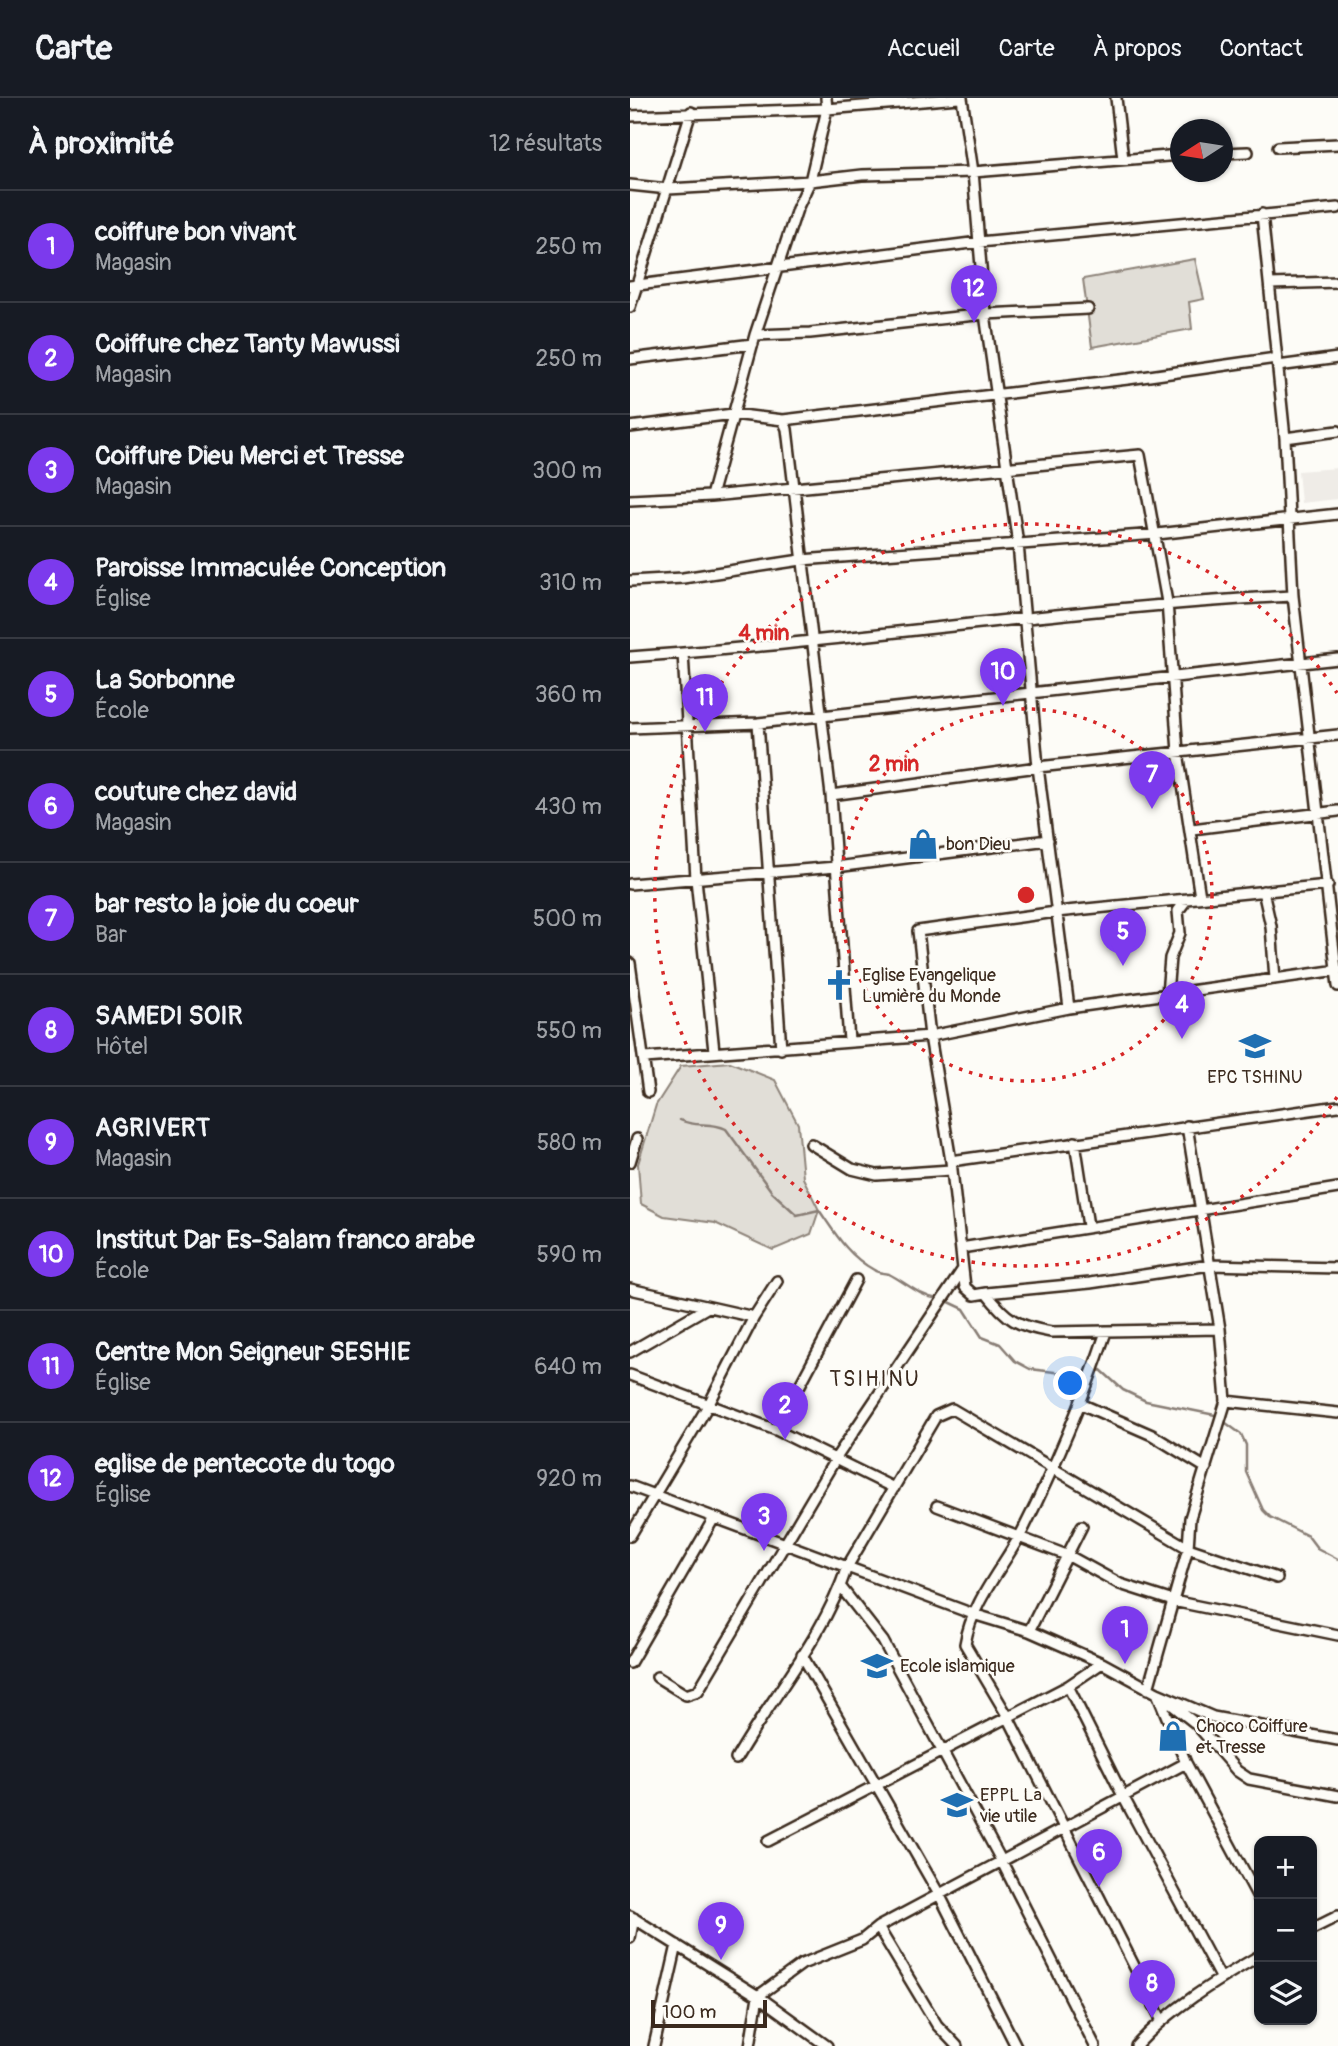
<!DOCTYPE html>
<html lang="fr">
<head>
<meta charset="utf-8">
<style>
  body { margin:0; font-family:Pangolin,sans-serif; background:#20242c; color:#f1f3f6 }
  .controls { position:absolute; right:21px; bottom:21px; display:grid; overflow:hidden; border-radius:14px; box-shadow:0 2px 5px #0004 }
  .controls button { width:63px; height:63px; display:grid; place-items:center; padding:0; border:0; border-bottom:2px solid #363941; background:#171b24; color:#f1f3f6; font:35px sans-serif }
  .compass { position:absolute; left:540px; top:21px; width:63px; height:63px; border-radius:50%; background:#171b24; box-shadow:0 2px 5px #0004; rotate:258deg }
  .scale { position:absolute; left:21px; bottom:18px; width:116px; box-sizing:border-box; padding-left:7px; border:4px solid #3b2a1e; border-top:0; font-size:19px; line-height:24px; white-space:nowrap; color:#3b2a1e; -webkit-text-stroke:5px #fdfcf7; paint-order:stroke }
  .you { position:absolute; left:441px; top:1286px; width:24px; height:24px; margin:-18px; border:5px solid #fff; border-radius:50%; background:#1a73e8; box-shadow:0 0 0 10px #1a73e833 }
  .badge { display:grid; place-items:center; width:46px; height:46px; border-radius:50%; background:#7c3aed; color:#fff; font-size:23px; font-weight:700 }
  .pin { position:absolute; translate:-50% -58px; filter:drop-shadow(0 2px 4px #0008) }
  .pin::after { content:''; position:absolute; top:37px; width:24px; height:21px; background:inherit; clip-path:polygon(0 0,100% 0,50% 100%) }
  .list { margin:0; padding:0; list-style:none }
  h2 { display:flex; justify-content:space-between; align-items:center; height:91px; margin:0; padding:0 28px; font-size:30px }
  h2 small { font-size:23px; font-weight:400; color:#9ea1a6 }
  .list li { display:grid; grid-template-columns:46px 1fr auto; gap:21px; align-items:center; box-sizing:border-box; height:112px; padding:0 28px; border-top:2px solid #363941 }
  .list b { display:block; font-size:26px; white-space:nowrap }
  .list p { margin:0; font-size:23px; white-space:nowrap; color:#9ea1a6 }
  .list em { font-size:23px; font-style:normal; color:#9ea1a6 }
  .icon { flex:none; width:38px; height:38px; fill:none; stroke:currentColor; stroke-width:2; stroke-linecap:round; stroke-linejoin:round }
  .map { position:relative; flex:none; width:708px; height:1948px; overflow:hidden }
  header { display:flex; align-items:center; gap:42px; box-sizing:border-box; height:98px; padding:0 35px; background:#171b24; border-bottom:2px solid #363941 }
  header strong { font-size:33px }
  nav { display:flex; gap:38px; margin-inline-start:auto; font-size:24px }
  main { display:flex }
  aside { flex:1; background:#171b24 }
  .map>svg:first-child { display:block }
</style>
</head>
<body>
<header>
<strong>Carte</strong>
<nav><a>Accueil</a><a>Carte</a><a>À propos</a><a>Contact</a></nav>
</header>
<main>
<aside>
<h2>À proximité<small>12 résultats</small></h2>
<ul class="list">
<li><span class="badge">1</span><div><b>coiffure bon vivant</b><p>Magasin</p></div><em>250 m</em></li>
<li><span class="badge">2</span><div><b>Coiffure chez Tanty Mawussi</b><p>Magasin</p></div><em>250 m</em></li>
<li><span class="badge">3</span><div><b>Coiffure Dieu Merci et Tresse</b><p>Magasin</p></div><em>300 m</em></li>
<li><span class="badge">4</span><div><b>Paroisse Immaculée Conception</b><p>Église</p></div><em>310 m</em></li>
<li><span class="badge">5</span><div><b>La Sorbonne</b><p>École</p></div><em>360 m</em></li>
<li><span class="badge">6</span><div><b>couture chez david</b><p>Magasin</p></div><em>430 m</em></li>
<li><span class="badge">7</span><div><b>bar resto la joie du coeur</b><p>Bar</p></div><em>500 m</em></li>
<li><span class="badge">8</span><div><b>SAMEDI SOIR</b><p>Hôtel</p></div><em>550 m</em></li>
<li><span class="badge">9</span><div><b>AGRIVERT</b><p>Magasin</p></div><em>580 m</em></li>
<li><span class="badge">10</span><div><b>Institut Dar Es-Salam franco arabe</b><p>École</p></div><em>590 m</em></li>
<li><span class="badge">11</span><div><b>Centre Mon Seigneur SESHIE</b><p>Église</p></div><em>640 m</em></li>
<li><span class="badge">12</span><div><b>eglise de pentecote du togo</b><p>Église</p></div><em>920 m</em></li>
</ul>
</aside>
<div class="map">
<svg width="708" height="1948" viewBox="0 0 708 1948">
  <rect width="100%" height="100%" fill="#fdfcf7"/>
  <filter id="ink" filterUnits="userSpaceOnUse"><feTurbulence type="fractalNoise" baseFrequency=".0143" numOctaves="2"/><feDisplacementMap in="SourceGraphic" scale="14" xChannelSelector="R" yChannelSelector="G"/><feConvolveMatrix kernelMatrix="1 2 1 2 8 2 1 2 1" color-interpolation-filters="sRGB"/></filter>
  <g filter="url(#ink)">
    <!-- built -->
    <path fill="#efece7" d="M708 370V401L671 405 668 373Z"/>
    <!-- green -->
    <path fill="#e1ded7" stroke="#8e847a" stroke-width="2" d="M565 161 574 201 559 204 562 231 462 249 453 181Z
      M100 964 145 982 168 1026 173 1080 189 1112 181 1136 143 1152 85 1125 34 1118 11 1106 8 1066 26 1007 51 968Z"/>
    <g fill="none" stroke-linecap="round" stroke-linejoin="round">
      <!-- stream -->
      <path stroke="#887d74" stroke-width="2.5" d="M50 1022C66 1030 80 1023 96 1031L142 1094 167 1117 189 1112C205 1135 218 1158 244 1172 249 1176 254 1174 259 1176 275 1184 289 1198 308 1201
        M315 1202 334 1211 352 1239 370 1246 385 1263 400 1271 457 1278
        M466 1274 471 1272 493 1292 516 1303 585 1317 611 1336 616 1347V1374L633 1412 640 1419 678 1438 687 1450 708 1461"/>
      <defs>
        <path id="minor" d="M486 0 493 61
          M0 18 197 11 329 0
          M648 49 708 46
          M592 55 618 54
          M0 87 38 91 180 83 232 77 343 74 550 57
          M632 116 655 340 663 498 708 888
          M640 186 708 184
          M0 188 349 144 708 110
          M0 209 61 14
          M125 237 180 235 355 216 458 211
          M0 261 123 246
          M648 268 708 260
          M153 322 498 281 646 260
          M0 329 103 316 153 322 157 331 201 697 219 943
          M655 340 708 333
          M81 398 510 357 537 504 548 654 570 799
          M0 402 81 398 125 237 167 111 180 83 197 11 196 0
          M0 483 53 480 171 462 527 436 708 416
          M53 555 66 781 84 953
          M0 559C222 544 441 509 663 498
          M128 625 151 951
          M0 630 128 625 708 561
          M201 697 408 669 708 637
          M562 731 708 713
          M0 786 206 769 418 742
          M633 793 641 828 645 881
          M0 865 18 994
          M537 896 540 860 550 835 548 813 557 801
          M439 910 708 872
          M15 960 300 938 439 910 408 669 388 446 355 216 343 74 332 0
          M557 1028 590 1231 596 1303 708 1315
          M445 1044 458 1128
          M181 1046 222 1071 247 1077 321 1072
          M321 1063 708 1008
          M0 1064 7 1041
          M331 1150 708 1090
          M0 1191 124 1219 79 1306 0 1438
          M356 1195 460 1185 580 1167 708 1170
          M124 1219 147 1183
          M590 1231 421 1234C387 1228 377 1222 356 1195L344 1197 335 1189 321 1063 300 938 288 833 426 814 698 787
          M476 1234C453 1302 426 1367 393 1432 373 1470 342 1503 335 1546L377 1617 532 1923
          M0 1254 78 1209
          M0 1277 146 1332 264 1390
          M451 1306 522 1337 576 1370
          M146 1332 226 1182
          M0 1388 343 1516 399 1533 472 1565 527 1595 583 1619 708 1642
          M307 1408 439 1458 490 1486 543 1503 708 1537
          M210 1488 253 1543 371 1762 465 1948
          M399 1533 452 1428
          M172 1557 310 1798 386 1948
          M0 1565 84 1420
          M27 1579 56 1597 68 1593 206 1360 333 1171
          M438 1588 494 1700 590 1879
          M518 1591 558 1450 560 1420 596 1303
          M527 1595 556 1665 629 1801
          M537 1603 565 1625 607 1673 619 1681 708 1698
          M106 1661C142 1598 194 1539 217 1469L306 1318 322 1311 558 1450 647 1480
          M138 1743 438 1588 472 1565
          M0 1818 128 1898 197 1948
          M248 1829 556 1665
          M682 1831 708 1818
          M0 1840 4 1820
          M24 1948 47 1847
          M120 1948 128 1898 172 1866 232 1842 248 1829 307 1927 327 1948
          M506 1948C540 1911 585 1883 629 1858"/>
      </defs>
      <!-- minor casing -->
      <use href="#minor" stroke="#3b2a1e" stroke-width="14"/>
      <!-- minor -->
      <use href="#minor" stroke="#fdfcf7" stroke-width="9"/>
    </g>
  </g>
  <!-- distance rings -->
  <g fill="none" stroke="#d62828" stroke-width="3.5" stroke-dasharray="3.5 7">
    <circle cx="396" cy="797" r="186"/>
    <path d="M707 999A371 371 0 1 1 707 595"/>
  </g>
  <!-- icons -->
  <defs>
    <symbol id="shop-bare" viewBox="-9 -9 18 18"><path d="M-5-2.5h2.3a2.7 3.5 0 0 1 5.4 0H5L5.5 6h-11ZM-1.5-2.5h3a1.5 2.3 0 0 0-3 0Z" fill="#1f6fb2" stroke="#fdfcf7" stroke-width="2.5" paint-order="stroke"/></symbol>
    <symbol id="church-bare" viewBox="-9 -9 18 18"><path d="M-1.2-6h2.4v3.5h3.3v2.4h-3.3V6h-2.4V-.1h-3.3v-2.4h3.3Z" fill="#1f6fb2" stroke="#fdfcf7" stroke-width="2.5" paint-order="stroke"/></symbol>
    <symbol id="school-bare" viewBox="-9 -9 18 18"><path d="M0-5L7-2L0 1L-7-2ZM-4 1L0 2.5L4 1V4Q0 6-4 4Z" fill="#1f6fb2" stroke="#fdfcf7" stroke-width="2.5" paint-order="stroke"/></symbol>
  </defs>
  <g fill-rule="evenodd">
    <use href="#shop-bare" x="271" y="724" width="44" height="44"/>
    <use href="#church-bare" x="187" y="865" width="44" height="44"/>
    <use href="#school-bare" x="603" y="926" width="44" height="44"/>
    <use href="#school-bare" x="225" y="1546" width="44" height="44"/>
    <use href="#shop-bare" x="521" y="1616" width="44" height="44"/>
    <use href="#school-bare" x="305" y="1685" width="44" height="44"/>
  </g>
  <g text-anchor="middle" stroke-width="5" stroke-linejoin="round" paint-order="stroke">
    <!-- poi labels -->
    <g font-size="18" fill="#3b2a1e" stroke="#fdfcf7" text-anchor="start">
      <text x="316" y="752">bon Dieu</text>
      <text x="232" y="883">Eglise Evangelique<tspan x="232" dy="21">Lumière du Monde</tspan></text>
      <text x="625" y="985" text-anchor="middle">EPC TSHINU</text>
      <text x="270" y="1574">Ecole islamique</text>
      <text x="566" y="1634">Choco Coiffure<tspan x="566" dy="21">et Tresse</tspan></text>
      <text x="350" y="1703">EPPL La<tspan x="350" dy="21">vie utile</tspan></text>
    </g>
    <!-- quarter labels -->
    <g font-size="21" letter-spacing="2" fill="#3b2a1e" stroke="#fdfcf7">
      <text x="245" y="1288">TSIHINU</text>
    </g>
  </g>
  <circle cx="396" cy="797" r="10" fill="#d62828" stroke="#fdfcf7" stroke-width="3.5"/>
  <g font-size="21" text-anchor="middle" font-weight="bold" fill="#d62828" stroke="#fdfcf7" stroke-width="5" stroke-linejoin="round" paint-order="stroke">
    <text x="134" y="542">4 min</text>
    <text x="264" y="673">2 min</text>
  </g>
</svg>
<div class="controls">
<button>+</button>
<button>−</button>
<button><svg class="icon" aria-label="layers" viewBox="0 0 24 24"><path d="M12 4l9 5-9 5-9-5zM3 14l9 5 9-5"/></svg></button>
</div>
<svg class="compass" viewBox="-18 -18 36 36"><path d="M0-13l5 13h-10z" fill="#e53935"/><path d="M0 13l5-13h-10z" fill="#9ea1a6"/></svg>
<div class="scale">100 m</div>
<div class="you"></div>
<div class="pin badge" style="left:495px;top:1566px">1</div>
<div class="pin badge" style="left:155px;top:1342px">2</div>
<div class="pin badge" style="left:134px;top:1453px">3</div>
<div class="pin badge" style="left:552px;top:941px">4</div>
<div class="pin badge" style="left:493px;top:868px">5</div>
<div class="pin badge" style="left:469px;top:1789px">6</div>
<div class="pin badge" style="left:522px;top:711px">7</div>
<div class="pin badge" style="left:522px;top:1920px">8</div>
<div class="pin badge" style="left:91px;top:1862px">9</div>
<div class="pin badge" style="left:373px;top:608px">10</div>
<div class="pin badge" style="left:75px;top:634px">11</div>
<div class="pin badge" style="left:344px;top:225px">12</div>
</div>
</main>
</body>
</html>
